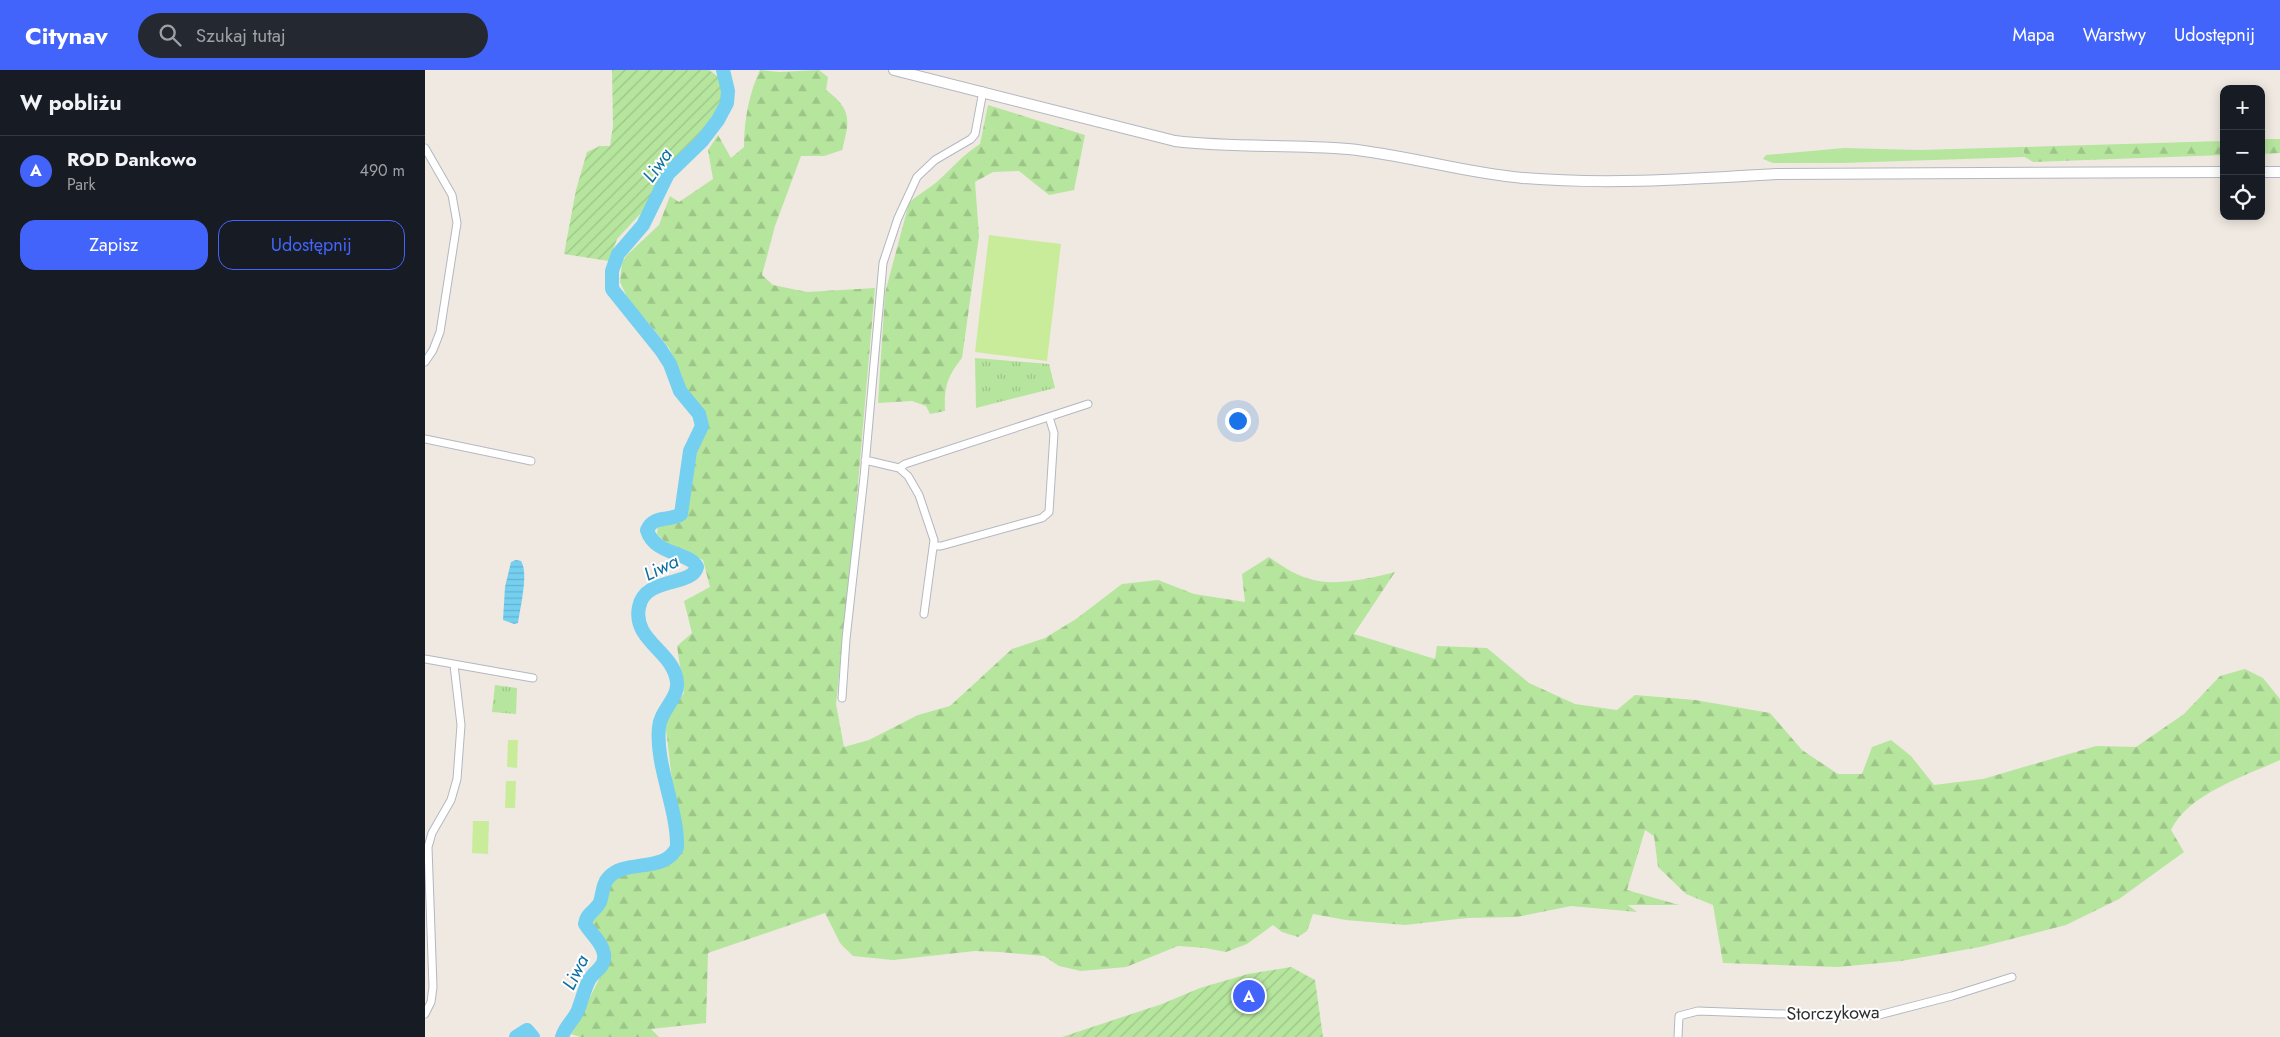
<!DOCTYPE html>
<html lang="pl">
<head>
<meta charset="utf-8">
<style>
  body { margin:0; font-family:Jost,sans-serif; background:#242831; color:#f1f3f6 }
  .controls { position:absolute; right:15px; top:15px; display:grid; overflow:hidden; border-radius:10px; box-shadow:0 2px 12px #0003 }
  .controls button { width:45px; height:45px; display:grid; place-items:center; padding:0; border:0; border-bottom:1px solid #363941; background:#171b24; color:#f1f3f6; font:25px sans-serif }
  .you { position:absolute; left:812px; top:350px; width:18px; height:18px; margin:-12px; border:4px solid #fff; border-radius:50%; background:#1a73e8; box-shadow:0 0 0 8px #1a73e833 }
  .badge { display:grid; place-items:center; width:32px; height:32px; border-radius:50%; background:#4264fb; color:#fff; font-size:16px; font-weight:700 }
  .pin { position:absolute; translate:-50% -50%; border:2px solid #fff; box-shadow:0 1px 5px #0006 }
  .list { margin:0; padding:0; list-style:none }
  h2 { display:flex; justify-content:space-between; align-items:center; height:65px; margin:0; padding:0 20px; font-size:21px }
  h2 small { font-size:16px; font-weight:400; color:#9ea1a6 }
  .list li { display:grid; grid-template-columns:32px 1fr auto; gap:15px; align-items:center; box-sizing:border-box; height:70px; padding:0 20px; border-top:1px solid #363941 }
  .list b { display:block; font-size:19px; white-space:nowrap }
  .list p { margin:0; font-size:16px; white-space:nowrap; color:#9ea1a6 }
  .list em { font-size:16px; font-style:normal; color:#9ea1a6 }
  .actions { display:flex; gap:10px; padding:15px 20px }
  .actions a { flex:1; padding:11px 0; border:1px solid #4264fb; border-radius:15px; text-align:center; font-size:18px; color:#4264fb }
  .actions .main { background:#4264fb; color:#fff }
  .icon { flex:none; width:28px; height:28px; fill:none; stroke:currentColor; stroke-width:2; stroke-linecap:round; stroke-linejoin:round }
  .map { position:relative; flex:none; width:1855px; height:967px; overflow:hidden }
  header { display:flex; align-items:center; gap:30px; box-sizing:border-box; height:70px; padding:0 25px; background:#4264fb; color:#fff }
  header strong { font-size:24px }
  nav { display:flex; gap:28px; margin-inline-start:auto; font-size:18px }
  .search { width:350px; height:45px; background:#242831; display:flex; align-items:center; gap:12px; box-sizing:border-box; padding:0 18px; border-radius:28px; color:#9ea1a6; font-size:19px }
  main { display:flex }
  aside { flex:1; background:#171b24 }
  .map>svg:first-child { display:block }
</style>
</head>
<body>
<header>
<strong>Citynav</strong>
<div class="search"><svg class="icon" aria-label="search" viewBox="0 0 24 24"><circle cx="10" cy="10" r="6"/><path d="M15 15l6 6"/></svg>Szukaj tutaj</div>
<nav><a>Mapa</a><a>Warstwy</a><a>Udostępnij</a></nav>
</header>
<main>
<aside>
<h2>W pobliżu<small></small></h2>
<ul class="list">
<li><span class="badge">A</span><div><b>ROD Dankowo</b><p>Park</p></div><em>490 m</em></li>
</ul>
<div class="actions"><a class="main">Zapisz</a><a>Udostępnij</a></div>
</aside>
<div class="map">
<svg width="1855" height="967" viewBox="0 0 1855 967">
  <defs>
    <pattern id="forest-firs" width="22" height="20" patternUnits="userSpaceOnUse" patternTransform="scale(1.25)"><rect width="22" height="20" fill="#b6e59e"/><path d="M5 1l3.5 6h-7zM16 11l3.5 6h-7z" fill="#9dc588"/></pattern>
    <pattern id="park-tufts" width="24" height="20" patternUnits="userSpaceOnUse" patternTransform="scale(1.25)"><rect width="24" height="20" fill="#b6e59e"/><path d="M3 7l-1-3M5 7V3M7 7l1-3M15 17l-1-3M17 17v-4M19 17l1-3" fill="none" stroke="#9dc588"/></pattern>
    <pattern id="garden-furrows" width="10" height="10" patternUnits="userSpaceOnUse" patternTransform="scale(1.25)"><rect width="10" height="10" fill="#b6e59e"/><path d="M-1 1l2-2M0 10L10 0M9 11l2-2" fill="none" stroke="#9dc588"/></pattern>
    <pattern id="water-rules" width="6" height="5" patternUnits="userSpaceOnUse" patternTransform="scale(1.25)"><rect width="6" height="5" fill="#75cff0"/><path d="M0 2.5h6" fill="none" stroke="#66b2ce"/></pattern>
  </defs>
  <rect width="100%" height="100%" fill="#efe9e1"/>
  <!-- grass -->
  <path fill="#b6e59e" d="M1598 77 1600 87 1417 93H1348L1338 89 1341 85 1419 78 1495 80Z"/>
  <!-- forest -->
  <path fill="url(#forest-firs)" d="M335 0 354 2 394 0 403 7 401 20C427 39 425 51 417 80L399 86H376L350 156 337 205 348 215 382 222 450 218 428 471 411 634 419 677 444 670 493 645 525 636 587 579 620 568 651 549 697 514 733 510 769 524 820 532 817 504 844 487C857 496 873 507 889 510 913 516 947 508 970 502L929 564 1010 589 1012 576 1062 578 1104 613 1150 634 1192 640 1210 625 1270 630 1345 643 1377 680 1413 704H1437L1447 677 1466 670 1486 686 1509 715 1558 709 1671 676 1711 677 1759 644 1795 606 1820 599 1838 608 1855 629V690C1820 706 1763 724 1746 760L1759 782 1694 829 1641 855 1555 877 1476 891 1413 897 1298 893 1288 835 1261 824 1233 797 1229 766 1220 760 1202 820 1254 835H1203L1212 842 1146 836 1092 847 1042 848 980 855 921 850 888 844 882 861 873 867 857 862 848 855 822 874 801 882 780 878 753 876 701 897 656 901 634 896 619 886 575 882 550 881 468 890 428 886 415 873 400 843 283 883 281 953 226 959 234 967H155L146 964 185 888 164 853 180 833 184 814 197 804 233 798 252 785 253 761 240 651 259 623 252 576 267 563 259 531 285 517 278 490 243 475 232 464 233 456 256 452 265 419 270 387 280 362 274 336 261 322 257 306 244 278 202 227 195 212 197 192 202 185 234 155 245 126 254 132 288 109 283 80 293 65 306 88 319 77C319 50 324 24 335 0Z
    M563 35 660 65 649 120 624 125 594 101 568 102 550 112 554 166 537 288C522 307 519 317 520 341L505 344 501 336 487 331 453 333 460 223 484 133C493 124 504 119 513 111 527 98 538 85 555 74Z
    M1836 69H1855V83L1836 84Z
    M1799 71V85L1608 92 1600 87 1598 77Z"/>
  <!-- park -->
  <path fill="url(#park-tufts)" d="M550 288 624 294 630 318 551 338Z
    M70 615 92 618 91 644 67 642Z"/>
  <!-- garden -->
  <path fill="url(#garden-furrows)" d="M187 0H284L295 8 299 31 287 54 252 91 240 100 217 142 192 169 184 191 139 184 151 120 162 82 175 76H185L188 56Z
    M866 897 890 910 898 967H637L737 934 775 918 823 904Z"/>
  <!-- pitch -->
  <path fill="#c9ec9a" d="M564 165 636 174 622 291 550 282Z
    M83 670H93L92 698 82 697Z
    M81 711H91L90 738H80Z
    M48 751H64L63 784 47 783Z"/>
  <!-- water -->
  <path fill="url(#water-rules)" d="M91 490 96 491C104 503 95 538 93 553L89 554 78 550 80 517 86 492Z"/>
  <g fill="none" stroke-linecap="round" stroke-linejoin="round">
    <!-- river -->
    <path stroke="#75cff0" stroke-width="14" d="M91 967 102 960 108 967
      M137 967C140 956 149 950 153 940 157 930 159 920 164 910 169 901 181 897 179 884 177 872 166 864 160 854 161 843 171 841 175 832 178 824 177 814 184 807 200 789 241 803 252 777 253 739 230 695 234 657 235 641 254 628 252 612 249 581 207 571 214 537 220 506 267 517 272 497 265 482 229 485 222 460 229 444 245 452 256 444L265 381 277 356 274 344 255 321 245 294 236 280 187 219V201L193 184 218 155 243 104 277 71 293 50 302 33 303 21 298 0"/>
    <defs>
      <path id="street" d="M0 78 27 125 32 153 15 262 8 280 0 292
        M0 369 106 391
        M440 390 474 398 483 406 494 425 509 470 499 544
        M474 398 480 394 663 334
        M509 476H516L617 448 624 442 629 363 624 347
        M0 589 108 608
        M417 628 421 569 439 407 458 193 473 148 492 107 510 90 546 69 550 64 558 21
        M0 944 6 932 8 917 3 777 7 763 26 730 32 709 36 655 29 595
        M1253 967 1254 946 1273 941 1414 946 1454 945 1527 926 1587 907"/>
      <path id="secondary" d="M469 0 750 71C807 78 865 74 923 79 982 85 1039 103 1098 108 1182 115 1267 109 1351 104L1799 102
        M1836 102H1855"/>
    </defs>
    <!-- street casing -->
    <use href="#street" stroke="#b4b7c1" stroke-width="9"/>
    <!-- secondary casing -->
    <use href="#secondary" stroke="#b4b7c1" stroke-width="12"/>
    <!-- street -->
    <use href="#street" stroke="#fff" stroke-width="7"/>
    <!-- secondary -->
    <use href="#secondary" stroke="#fff" stroke-width="10"/>
  </g>
  <g text-anchor="middle" stroke-width="4" stroke-linejoin="round" paint-order="stroke">
    <!-- street labels -->
    <g font-size="18" fill="#2e2e2e" stroke="#fff">
      <text transform="translate(1408 943) rotate(-1)" y="6">Storczykowa</text>
    </g>
    <!-- water labels -->
    <g font-size="19" font-style="italic" fill="#0d6fa3" stroke="#fff">
      <text transform="translate(232 95) rotate(-55)" y="7">Liwa</text>
      <text transform="translate(236 497) rotate(-26)" y="7">Liwa</text>
      <text transform="translate(150 902) rotate(-64)" y="7">Liwa</text>
    </g>
  </g>
</svg>
<div class="controls">
<button>+</button>
<button>−</button>
<button><svg class="icon" aria-label="locate" viewBox="0 0 24 24"><circle cx="12" cy="12" r="6"/><path d="M12 2v4M12 18v4M2 12h4M18 12h4"/></svg></button>
</div>
<div class="you"></div>
<div class="pin badge" style="left:824px;top:926px">A</div>
</div>
</main>
</body>
</html>
